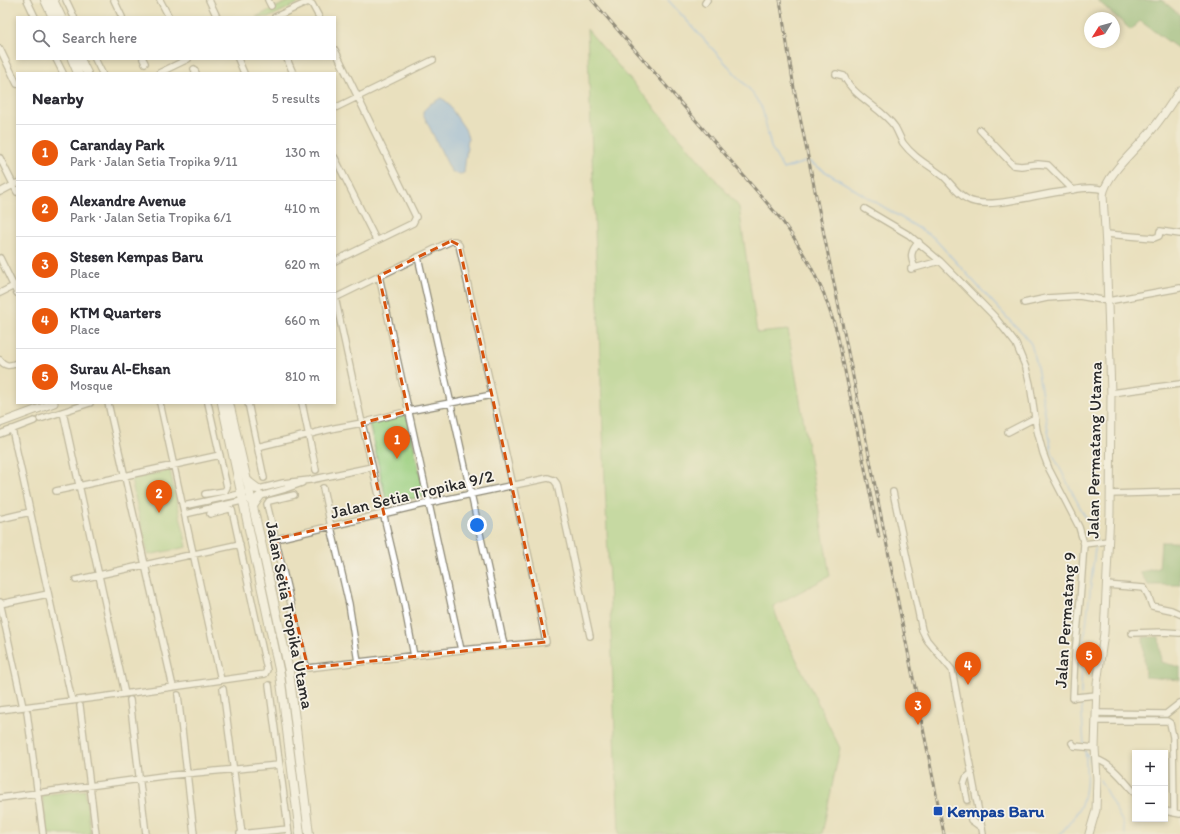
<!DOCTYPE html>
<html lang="en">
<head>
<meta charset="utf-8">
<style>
  body { margin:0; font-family:Itim,sans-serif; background:#f7f7f7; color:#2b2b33 }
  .controls { position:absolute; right:12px; bottom:12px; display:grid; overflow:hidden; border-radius:0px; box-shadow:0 2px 6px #0003 }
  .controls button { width:36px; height:36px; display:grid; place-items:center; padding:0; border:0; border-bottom:1px solid #e1e1e2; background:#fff; color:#2b2b33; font:20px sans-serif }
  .compass { position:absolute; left:1084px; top:12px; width:36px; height:36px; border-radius:50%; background:#fff; box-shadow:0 2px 6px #0003; rotate:233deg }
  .you { position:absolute; left:477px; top:525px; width:14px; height:14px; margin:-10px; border:3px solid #fff; border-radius:50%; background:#1a73e8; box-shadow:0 0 0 6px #1a73e833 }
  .badge { display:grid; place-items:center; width:26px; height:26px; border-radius:50%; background:#ea580c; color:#fff; font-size:13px; font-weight:700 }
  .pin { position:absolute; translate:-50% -33px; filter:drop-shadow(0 1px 2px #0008) }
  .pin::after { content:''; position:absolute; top:21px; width:14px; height:12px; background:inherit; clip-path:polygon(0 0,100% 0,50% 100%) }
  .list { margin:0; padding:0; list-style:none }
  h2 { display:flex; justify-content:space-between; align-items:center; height:52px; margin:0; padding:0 16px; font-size:17px }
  h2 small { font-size:13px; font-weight:400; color:#7c7c81 }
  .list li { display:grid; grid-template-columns:26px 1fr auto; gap:12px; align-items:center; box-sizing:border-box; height:56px; padding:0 16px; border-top:1px solid #e1e1e2 }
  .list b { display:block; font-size:15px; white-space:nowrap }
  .list p { margin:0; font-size:13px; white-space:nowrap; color:#7c7c81 }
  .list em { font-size:13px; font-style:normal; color:#7c7c81 }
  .icon { flex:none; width:22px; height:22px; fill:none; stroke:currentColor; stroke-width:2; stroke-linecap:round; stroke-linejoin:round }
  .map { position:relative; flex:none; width:1180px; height:834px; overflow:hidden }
  .search { position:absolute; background:#fff; box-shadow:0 2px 6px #0003; left:16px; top:16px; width:320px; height:44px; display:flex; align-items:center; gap:10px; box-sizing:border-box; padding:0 14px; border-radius:0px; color:#7c7c81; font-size:15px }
  .panel { position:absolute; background:#fff; box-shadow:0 2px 6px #0003; left:16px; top:72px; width:320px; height:332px; border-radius:0px }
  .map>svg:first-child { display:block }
</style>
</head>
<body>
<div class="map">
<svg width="1180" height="834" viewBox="0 0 1180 834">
  <rect width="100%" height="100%" fill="#f7f3e8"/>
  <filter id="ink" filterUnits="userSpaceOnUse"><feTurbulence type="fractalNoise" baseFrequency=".025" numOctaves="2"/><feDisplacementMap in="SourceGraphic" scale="8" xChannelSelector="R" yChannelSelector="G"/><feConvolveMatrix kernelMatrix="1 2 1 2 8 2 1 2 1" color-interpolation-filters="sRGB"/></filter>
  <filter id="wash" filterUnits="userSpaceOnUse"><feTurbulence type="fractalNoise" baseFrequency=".012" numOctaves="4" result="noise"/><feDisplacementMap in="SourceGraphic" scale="16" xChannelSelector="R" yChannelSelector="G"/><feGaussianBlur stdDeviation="0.9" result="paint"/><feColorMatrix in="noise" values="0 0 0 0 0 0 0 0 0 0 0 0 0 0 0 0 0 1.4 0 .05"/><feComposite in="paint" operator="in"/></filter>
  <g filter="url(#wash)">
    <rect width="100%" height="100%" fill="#e9e0be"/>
    <!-- green -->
    <path fill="#9cd081" stroke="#647e56" d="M291 0H305L270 17H256Z
      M587 29 739 207 757 333 788 330 830 576 773 606 780 626 840 748 822 834H619Z
      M407 415 425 496 387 504 369 423Z
      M170 470 187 547 148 555 131 479Z
      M85 790 91 834H47L42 795Z"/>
    <!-- forest -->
    <path fill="#7db26f" stroke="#546e4d" d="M1097 0H1162L1180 15V50L1140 21 1131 30Z
      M1161 542H1180V585H1148L1140 572 1159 568Z
      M1143 637H1159L1161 662 1180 667V680L1145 677Z"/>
    <!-- water -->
    <path fill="#82b2ed" stroke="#566e8c" d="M441 98 446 101 465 129 468 138 464 173C459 175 456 174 451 171L423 114V111L430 104Z"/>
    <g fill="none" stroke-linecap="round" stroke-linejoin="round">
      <!-- stream -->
      <path stroke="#82b2ed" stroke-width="1.5" d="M668 0 751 91 762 108 771 147 783 169 808 161 933 237 1011 322 1023 333 1031 344 1036 361 1052 453 1083 513 1095 533 1096 540 1082 660 1081 695
        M1081 699 1084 745
        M1085 752 1089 757 1093 768
        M1100 780 1123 823 1125 834
        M1060 834C1089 803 1088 789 1085 748"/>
    </g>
  </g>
  <g filter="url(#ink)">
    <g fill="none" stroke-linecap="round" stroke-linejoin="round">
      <!-- minor-tunnel -->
      <path stroke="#c3bca1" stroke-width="5.5" stroke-dasharray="5.5 3" stroke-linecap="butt" d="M967 800 970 813"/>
      <defs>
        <path id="minor" d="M27 0 35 17
          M66 0 74 17
          M114 0 122 17
          M160 0 169 17
          M209 0 217 17
          M268 0 271 6
          M705 3 707 0
          M275 17 308 2 312 4 319 17
          M0 49 17 84
          M335 50 416 217 413 223 335 261
          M56 59 63 73
          M95 59 102 73
          M143 59 145 63
          M238 59 244 73
          M287 59 293 73
          M194 69 196 73
          M159 73 188 59
          M836 74 844 76C853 97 881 107 895 127 898 132 900 138 903 143 914 158 929 165 943 176 951 183 957 194 967 199 985 210 1032 196 1053 193 1070 191 1088 185 1104 190
          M335 108 433 60
          M980 130 1013 165 1021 166 1038 164 1048 165 1073 190
          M0 158 17 192
          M335 158 376 240
          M0 192 17 183
          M865 209 909 235 940 261 994 316 1016 344 1026 368 1030 384 1037 430 1043 453 1049 469 1079 527 1084 544 1080 601 1075 654 1073 698
          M1106 234 1154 238 1159 236 1160 231 1180 234
          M418 257 489 574 504 645
          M0 258 17 293
          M915 268C910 257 910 251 919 242
          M911 269 940 261
          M379 276 461 650
          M0 293 16 285
          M335 297 362 423 402 593 414 656
          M1024 303 1047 298 1079 296 1108 301 1180 288
          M0 360C5 367 10 366 17 363
          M1111 393 1180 384
          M108 403 173 687
          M160 403 221 680
          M248 403 264 478
          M302 403 316 470
          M63 412 125 694
          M40 419 90 403
          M12 429 72 701
          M1008 432 1035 418
          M0 434 34 421
          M257 447 335 428 362 423 408 411 492 395
          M323 488 331 527 349 604 358 662
          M255 490 283 483 310 480 372 467
          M56 491 220 455
          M893 492 922 630 927 640 952 670 983 834
          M205 494 225 491 227 487 208 403
          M1110 494 1180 492
          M294 495 269 501 267 504 305 663 308 668 461 650 546 642 531 566 459 245 455 241H451L335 298
          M257 497 285 489 302 483
          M183 506 245 493
          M185 514 246 500
          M0 519 30 512
          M276 539 429 503 548 478 554 480 557 484 590 636
          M1084 544 1108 541
          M76 580 240 544
          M1106 585 1144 588 1148 595 1152 606 1171 610 1180 614
          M0 602 23 707
          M0 604 48 594
          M1132 633 1165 632 1180 633
          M269 685 289 834
          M223 689 242 834
          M178 695 194 834
          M1076 697 1097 695
          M130 700 146 834
          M80 706 96 834
          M0 710 102 697 265 674 267 670 232 510 229 509 210 514
          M27 712 43 834
          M1096 713 1166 714 1180 703
          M1096 721H1167L1170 723 1173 737 1174 813
          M1072 743 1074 746 1095 748
          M1096 759C1113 765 1123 780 1135 793
          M0 798 163 776 279 765
          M967 800 964 784 966 778 972 773
          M1165 811 1180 814
          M970 813 971 820 982 828
          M240 834 288 829"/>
        <path id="tertiary" d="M0 423 54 403
          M1089 834 1096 810 1097 779 1095 748 1097 684 1104 633 1110 513 1111 393 1106 247 1103 195C1106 174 1138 148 1151 131 1162 118 1171 104 1180 90"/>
        <path id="secondary" d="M45 0 53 17
          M53 0 61 17
          M72 59 78 73
          M80 59 87 73
          M222 403 280 674 300 834
          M229 403 259 533 289 671 309 834
          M247 480 250 483 258 489
          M253 506 260 496"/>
      </defs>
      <!-- minor casing -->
      <use href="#minor" stroke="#8a8674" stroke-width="8"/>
      <!-- tertiary casing -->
      <use href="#tertiary" stroke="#8a8674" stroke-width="9"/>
      <!-- secondary casing -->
      <use href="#secondary" stroke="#8a8674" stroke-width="10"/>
      <!-- minor -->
      <use href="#minor" stroke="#fff" stroke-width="5.5"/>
      <!-- tertiary -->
      <use href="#tertiary" stroke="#fff" stroke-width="7"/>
      <!-- secondary -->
      <use href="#secondary" stroke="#fff" stroke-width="8"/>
      <defs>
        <path id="rail" d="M592 0 780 218 794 238 810 265 824 294 837 332 879 537
          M780 0 794 88 866 440 944 834"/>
      </defs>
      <!-- rail casing -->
      <use href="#rail" stroke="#2b2b2b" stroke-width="3"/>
      <!-- rail -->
      <use href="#rail" stroke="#f7f3e8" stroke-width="1.5" stroke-dasharray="4.5" stroke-linecap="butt"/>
    </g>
  </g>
  <!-- marked area -->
  <path d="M0 0H1180V834H0ZM451 241 459 245 546 642 308 668 276 539 384 514 362 423 408 411 379 276Z" fill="#e9e0be" fill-opacity=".55" fill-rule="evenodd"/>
  <path fill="none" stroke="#d5540f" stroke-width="3" stroke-dasharray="8 5" stroke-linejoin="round" d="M451 241 459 245 546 642 308 668 276 539 384 514 362 423 408 411 379 276Z"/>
  <!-- markers -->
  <rect fill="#1a4fb4" stroke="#f7f3e8" stroke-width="1.5" x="933" y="806" width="10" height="10" rx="2"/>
  <g text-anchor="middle" stroke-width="3.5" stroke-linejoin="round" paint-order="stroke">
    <!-- street labels -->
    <g font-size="17" fill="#2b2b2b" stroke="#f7f3e8">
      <text transform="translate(1094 450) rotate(-89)" y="6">Jalan Permatang Utama</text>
      <text transform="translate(412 494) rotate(-13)" y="6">Jalan Setia Tropika 9/2</text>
      <text transform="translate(290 615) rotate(79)" y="6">Jalan Setia Tropika Utama</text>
      <text transform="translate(1065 620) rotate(-86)" y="6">Jalan Permatang 9</text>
    </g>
    <!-- transit labels -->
    <g font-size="17" font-weight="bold" fill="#164399" stroke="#f7f3e8" text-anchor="start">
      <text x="947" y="817">Kempas Baru</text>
    </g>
  </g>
</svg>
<div class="controls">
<button>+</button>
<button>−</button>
</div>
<svg class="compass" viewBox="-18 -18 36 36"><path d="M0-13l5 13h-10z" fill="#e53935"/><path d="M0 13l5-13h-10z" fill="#7c7c81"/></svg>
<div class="you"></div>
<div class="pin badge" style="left:397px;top:459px">1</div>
<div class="pin badge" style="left:159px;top:513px">2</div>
<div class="pin badge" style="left:918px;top:725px">3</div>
<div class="pin badge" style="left:968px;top:685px">4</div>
<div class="pin badge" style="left:1089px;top:675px">5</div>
<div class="search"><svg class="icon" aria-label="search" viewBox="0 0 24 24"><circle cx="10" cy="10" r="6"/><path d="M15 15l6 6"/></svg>Search here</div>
<section class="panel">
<h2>Nearby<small>5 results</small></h2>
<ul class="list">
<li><span class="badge">1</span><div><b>Caranday Park</b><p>Park · Jalan Setia Tropika 9/11</p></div><em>130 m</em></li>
<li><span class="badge">2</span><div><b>Alexandre Avenue</b><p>Park · Jalan Setia Tropika 6/1</p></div><em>410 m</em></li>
<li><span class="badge">3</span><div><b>Stesen Kempas Baru</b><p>Place</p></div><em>620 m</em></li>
<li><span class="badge">4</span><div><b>KTM Quarters</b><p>Place</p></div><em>660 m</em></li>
<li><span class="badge">5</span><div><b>Surau Al-Ehsan</b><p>Mosque</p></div><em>810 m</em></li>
</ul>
</section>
</div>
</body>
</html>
